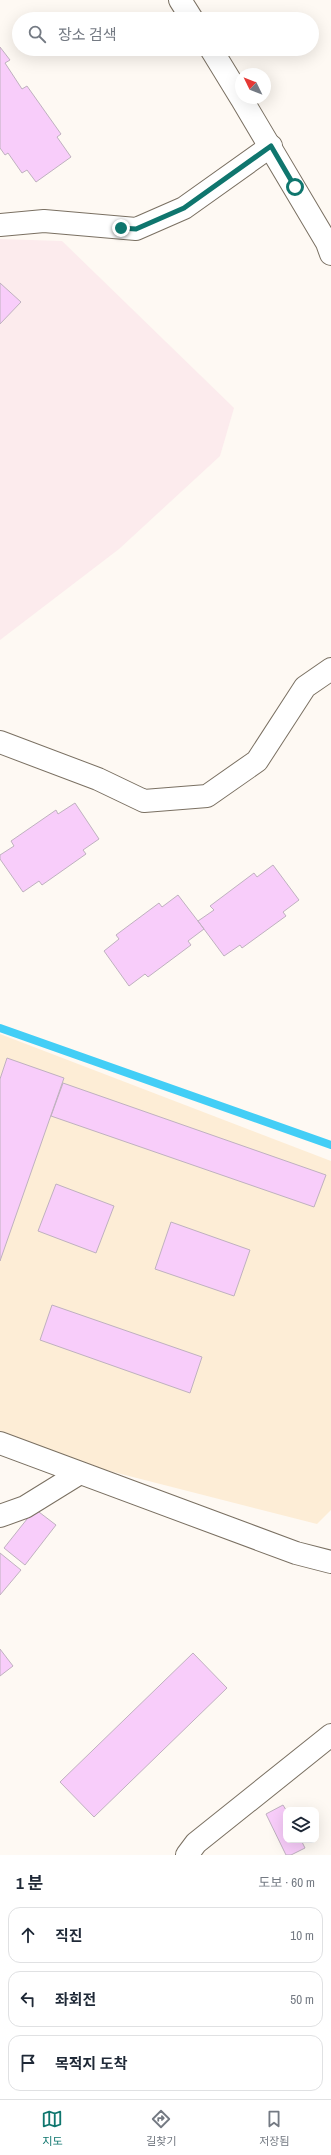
<!DOCTYPE html>
<html lang="ko">
<head>
<meta charset="utf-8">
<style>
  body { margin:0; font-family:"Archivo Narrow","Noto Sans KR",sans-serif; background:#f6f6f7; color:#1f2937 }
  .controls { position:absolute; right:12px; bottom:12px; display:grid; overflow:hidden; border-radius:8px; box-shadow:0 4px 16px #0002 }
  .controls button { width:36px; height:36px; display:grid; place-items:center; padding:0; border:0; border-bottom:1px solid #e0e1e3; background:#fff; color:#1f2937; font:20px sans-serif }
  .compass { position:absolute; left:235px; top:68px; width:36px; height:36px; border-radius:50%; background:#fff; box-shadow:0 4px 16px #0002; rotate:313deg }
  .stop { position:absolute; width:12px; height:12px; margin:-9px; border:3px solid #0f766e; border-radius:50%; background:#fff }
  .stop.end { background:#0f766e; border-color:#fff; box-shadow:0 1px 4px #0008 }
  .list { margin:0; padding:0; list-style:none }
  h2 { display:flex; justify-content:space-between; align-items:center; height:52px; margin:0; padding:0 16px; font-size:17px }
  h2 small { font-size:13px; font-weight:400; color:#747a83 }
  .list li { display:grid; grid-template-columns:26px 1fr auto; gap:12px; align-items:center; box-sizing:border-box; height:56px; margin:0 8px 8px; padding:0 8px; border:1px solid #e0e1e3; border-radius:12px }
  .list b { display:block; font-size:15px; white-space:nowrap }
  .list em { font-size:13px; font-style:normal; color:#747a83 }
  .icon { flex:none; width:22px; height:22px; fill:none; stroke:currentColor; stroke-width:2; stroke-linecap:round; stroke-linejoin:round }
  .map { position:relative; flex:none; width:331px; height:1855px; overflow:hidden }
  .search { position:absolute; background:#fff; box-shadow:0 4px 16px #0002; left:12px; right:12px; top:12px; height:44px; display:flex; align-items:center; gap:10px; box-sizing:border-box; padding:0 14px; border-radius:22px; color:#747a83; font-size:15px }
  .sheet { height:244px; background:#fff }
  nav { display:flex; justify-content:space-around; align-items:center; box-sizing:border-box; height:56px; border-top:1px solid #e0e1e3; background:#fff; font-size:11px; color:#747a83 }
  nav a { display:grid; justify-items:center; gap:2px }
  nav .on { color:#0f766e }
  .map>svg:first-child { display:block }
</style>
</head>
<body>
<div class="map">
<svg width="331" height="1855" viewBox="0 0 331 1855">
  <rect width="100%" height="100%" fill="#fef9f3"/>
  <!-- built -->
  <path fill="#fdedd6" d="M0 1034 331 1161V1510L317 1524 0 1443Z"/>
  <!-- education -->
  <path fill="#fcebed" d="M0 239 62 241 234 408 220 456 119 549 0 640Z"/>
  <g fill="none" stroke-linecap="round" stroke-linejoin="round">
    <!-- stream -->
    <path stroke="#43cef6" stroke-width="8" d="M0 1028 331 1145"/>
  </g>
  <!-- building -->
  <path fill="#f8cdfa" stroke="#bfb1bf" d="M0 47 10 60 5 63 22 89 27 86 61 134 57 137 71 157 36 182 27 170 22 173 8 153 5 155 0 148Z
    M0 283 21 302 0 324Z
    M75 803 99 839 83 850 86 854 42 885 39 881 23 892 0 859V855L14 846 11 841 56 810 58 814Z
    M273 865 299 900 283 912 286 916 242 948 240 945 224 956 198 921 214 910 210 906 254 873 257 877Z
    M178 895 204 929 188 941 191 945 148 977 145 974 129 986 104 951 119 939 116 935 159 903 162 907Z
    M7 1058 64 1078 0 1261V1079Z
    M63 1083 326 1175 314 1207 51 1116Z
    M56 1184 114 1206 96 1253 38 1231Z
    M171 1222 250 1250 234 1296 155 1269Z
    M52 1305 202 1357 190 1393 40 1340Z
    M35 1509 56 1525 25 1565 4 1548Z
    M0 1553 21 1570 0 1595Z
    M0 1649 13 1666 0 1676Z
    M193 1653 227 1688 94 1817 60 1782Z
    M283 1805 286 1810V1840H301L305 1848 291 1855H286L266 1814Z"/>
  <g fill="none" stroke-linecap="round" stroke-linejoin="round">
    <defs>
      <path id="street" d="M0 225 44 221 136 229 184 208 271 146
        M0 742 98 779 144 801 207 796 257 761 305 687 331 669
        M0 1443 296 1553 331 1562
        M0 1516 25 1507 80 1473
        M187 1855 196 1843 331 1735"/>
      <path id="secondary" d="M180 0 192 19
        M211 49 241 98
        M241 98 327 243 331 254"/>
    </defs>
    <!-- street casing -->
    <use href="#street" stroke="#7a7062" stroke-width="24"/>
    <!-- secondary casing -->
    <use href="#secondary" stroke="#7a7062" stroke-width="24"/>
    <!-- street -->
    <use href="#street" stroke="#fff" stroke-width="22"/>
    <!-- secondary -->
    <use href="#secondary" stroke="#fff" stroke-width="22"/>
  </g>
  <g fill="none" stroke-linecap="round" stroke-linejoin="round">
    <!-- route -->
    <path stroke="#0f766e" stroke-width="5" d="M121 228 136 229 184 208 271 146 295 187"/>
  </g>
</svg>
<div class="controls">
<button><svg class="icon" aria-label="layers" viewBox="0 0 24 24"><path d="M12 4l9 5-9 5-9-5zM3 14l9 5 9-5"/></svg></button>
</div>
<svg class="compass" viewBox="-18 -18 36 36"><path d="M0-13l5 13h-10z" fill="#e53935"/><path d="M0 13l5-13h-10z" fill="#747a83"/></svg>
<div class="stop" style="left:295px;top:187px"></div>
<div class="stop end" style="left:121px;top:228px"></div>
<div class="search"><svg class="icon" aria-label="search" viewBox="0 0 24 24"><circle cx="10" cy="10" r="6"/><path d="M15 15l6 6"/></svg>장소 검색</div>
</div>
<section class="sheet">
<h2>1 분<small>도보 · 60 m</small></h2>
<ul class="list">
<li><svg class="icon" aria-label="ahead" viewBox="0 0 24 24"><path d="M12 20V5M6 11l6-6 6 6"/></svg><div><b>직진</b></div><em>10 m</em></li>
<li><svg class="icon" aria-label="left" viewBox="0 0 24 24"><path d="M17 20v-9H6M10 6l-5 5 5 5"/></svg><div><b>좌회전</b></div><em>50 m</em></li>
<li><svg class="icon" aria-label="arrive" viewBox="0 0 24 24"><path d="M6 21V4h12l-3 4 3 4H6"/></svg><div><b>목적지 도착</b></div></li>
</ul>
</section>
<nav>
<a class="on"><svg class="icon" aria-label="map" viewBox="0 0 24 24"><path d="M3 6l6-2 6 2 6-2v14l-6 2-6-2-6 2zM9 4v14M15 6v14"/></svg>지도</a>
<a><svg class="icon" aria-label="directions" viewBox="0 0 24 24"><path d="M12 3l9 9-9 9-9-9zM9 14v-3h6M13 9l2 2-2 2"/></svg>길찾기</a>
<a><svg class="icon" aria-label="saved" viewBox="0 0 24 24"><path d="M7 4h10v16l-5-4-5 4z"/></svg>저장됨</a>
</nav>
</body>
</html>
